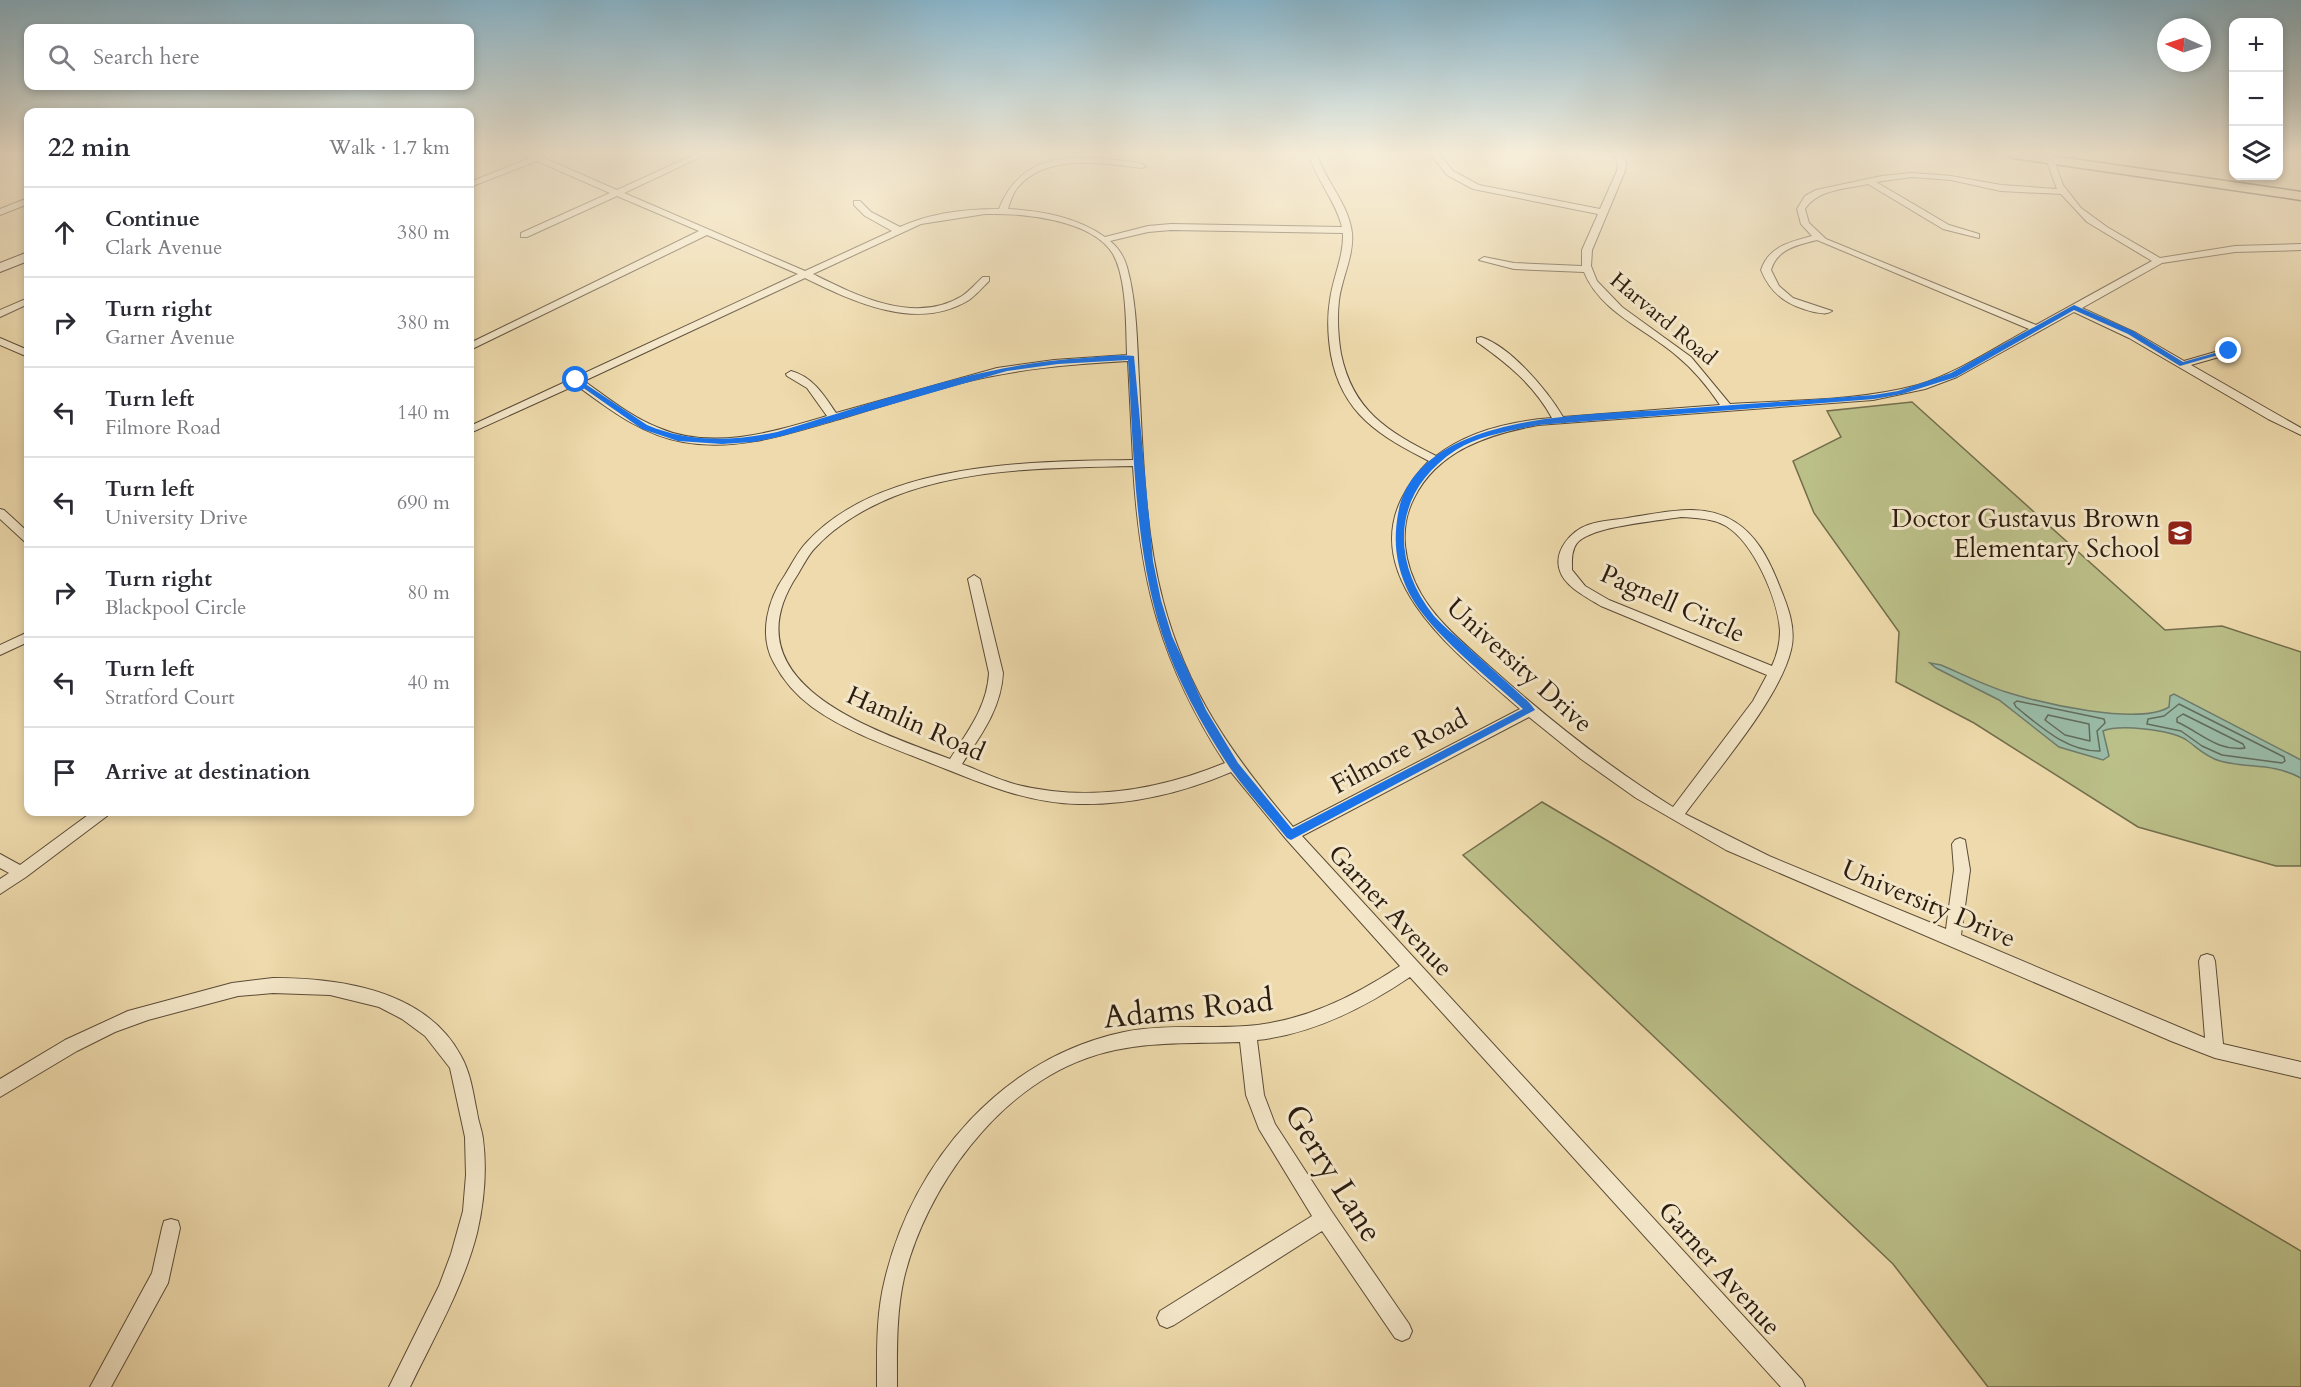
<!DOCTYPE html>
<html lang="en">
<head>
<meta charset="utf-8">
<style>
  body { margin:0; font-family:Cardo,serif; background:#f2f2f3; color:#2b2b33 }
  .controls { position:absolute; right:18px; top:18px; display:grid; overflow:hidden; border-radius:12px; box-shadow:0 3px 9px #0003 }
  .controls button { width:54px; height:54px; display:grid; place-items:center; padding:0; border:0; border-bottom:2px solid #e1e1e2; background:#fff; color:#2b2b33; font:30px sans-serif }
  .compass { position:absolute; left:2157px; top:18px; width:54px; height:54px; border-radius:50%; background:#fff; box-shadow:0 3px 9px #0003; rotate:273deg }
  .stop { position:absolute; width:18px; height:18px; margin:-14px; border:4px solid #1a73e8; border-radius:50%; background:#fff }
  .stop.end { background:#1a73e8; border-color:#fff; box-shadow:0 2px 6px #0008 }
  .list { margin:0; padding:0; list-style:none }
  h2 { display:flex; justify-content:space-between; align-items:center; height:78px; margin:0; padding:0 24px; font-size:26px }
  h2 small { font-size:20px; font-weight:400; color:#7c7c81 }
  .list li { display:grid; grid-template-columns:39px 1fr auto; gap:18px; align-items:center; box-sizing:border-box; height:90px; padding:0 24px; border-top:2px solid #e1e1e2 }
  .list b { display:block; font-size:22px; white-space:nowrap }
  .list p { margin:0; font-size:20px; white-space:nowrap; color:#7c7c81 }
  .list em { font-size:20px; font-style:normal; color:#7c7c81 }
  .icon { flex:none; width:33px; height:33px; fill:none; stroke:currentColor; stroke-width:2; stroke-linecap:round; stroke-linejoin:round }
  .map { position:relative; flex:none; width:2301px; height:1387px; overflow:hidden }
  .search { position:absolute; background:#fff; box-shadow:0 3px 9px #0003; left:24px; top:24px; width:450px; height:66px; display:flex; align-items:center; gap:15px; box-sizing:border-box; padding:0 21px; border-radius:12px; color:#7c7c81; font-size:22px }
  .panel { position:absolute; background:#fff; box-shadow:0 3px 9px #0003; left:24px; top:108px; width:450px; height:708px; border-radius:12px }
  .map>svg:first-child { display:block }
</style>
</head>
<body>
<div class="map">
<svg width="2301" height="1387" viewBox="0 0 2301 1387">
  <rect width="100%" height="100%" fill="#eedaac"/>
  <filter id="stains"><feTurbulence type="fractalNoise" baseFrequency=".00333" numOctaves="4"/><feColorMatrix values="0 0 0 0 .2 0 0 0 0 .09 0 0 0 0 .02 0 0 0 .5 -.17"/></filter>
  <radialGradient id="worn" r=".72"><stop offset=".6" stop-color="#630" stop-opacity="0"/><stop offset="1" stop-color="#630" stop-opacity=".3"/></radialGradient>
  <!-- green -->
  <path fill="#bbbf88" stroke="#736e4c" stroke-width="1.5" d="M1912 402 2165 630 2222 626 2301 652V866H2276L2138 827 1974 723 1896 682 1899 632 1814 513 1793 461 1841 437 1827 411Z
    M1542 802 2301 1251V1387H1988L1893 1264 1463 855Z"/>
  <!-- water -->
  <path fill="#9abba7" stroke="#6e7b6b" stroke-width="1.5" d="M1930 663 1941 665C1962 674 1984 685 2006 692 2041 703 2138 726 2169 707L2170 696 2174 694 2301 760V778C2270 762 2250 769 2220 761 2204 756 2197 747 2185 739 2169 730 2120 724 2103 731L2109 756 2103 760 2059 747 1999 700 1936 668Z"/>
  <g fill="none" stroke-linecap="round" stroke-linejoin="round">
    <!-- shore -->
    <path stroke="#626c5c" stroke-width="1.5" d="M2017 701 2104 719 2105 723 2097 731 2100 751C2067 752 2040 726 2016 707L2014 703Z
      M2179 704 2284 757 2285 761 2282 763 2222 755 2202 746 2181 731 2147 724 2148 719 2164 716Z
      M2183 714 2243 744 2245 748C2218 752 2200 732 2177 722V718Z
      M2048 715 2089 724 2090 741 2065 735 2045 720Z"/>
    <defs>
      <path id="street" d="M524 154H535L617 190 696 154H707L624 193 805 271 892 231 865 216 854 205V201H860L871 212 900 227C930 213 966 209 999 209 1019 157 1065 154 1114 160 1124 161 1138 161 1146 166L1142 168C1103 163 1047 153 1018 187 1013 193 1010 202 1008 209 1042 211 1076 217 1105 237L1148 226 1171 224 1342 227C1336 201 1316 180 1309 154H1317C1325 181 1349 204 1352 233 1354 256 1342 277 1339 300 1337 317 1338 336 1341 354 1353 411 1387 431 1436 456 1468 431 1512 421 1552 418 1534 385 1508 364 1477 342V338L1481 337C1511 347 1547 390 1563 417L1720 405C1708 387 1694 370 1677 356 1646 329 1600 312 1584 272L1514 269 1479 260 1484 257 1514 263 1582 266V250L1598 214 1473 189 1447 175 1431 154H1439L1453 171 1479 185 1600 209 1617 171 1618 163 1613 154H1621L1626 163 1625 171 1592 250 1591 266 1597 281 1622 307 1691 357 1730 404C1791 400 1859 401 1918 385 1957 373 1993 349 2029 329L1817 240C1797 245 1777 249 1771 270L1779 286 1793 298 1832 311C1826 315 1821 313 1814 312 1789 306 1771 295 1761 270 1769 246 1790 242 1812 236L1801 224 1797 209 1805 196 1816 190 1882 176 1912 173 1951 176 2001 185 2057 189 2044 154H2052L2063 185 2081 208 2107 227 2160 258 2235 246 2301 244V250L2235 252 2162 263 2082 308 2136 333 2184 361 2229 348 2233 349V353L2191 365 2301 428V435L2268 419 2129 338 2074 312 1957 377 1925 389 1873 400 1538 425C1489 434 1438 450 1414 498 1398 529 1404 564 1421 594 1438 623 1465 644 1489 666 1547 718 1607 766 1673 807L1753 701 1767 675 1601 606C1588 598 1565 587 1560 571 1553 551 1571 531 1588 525 1602 520 1619 520 1633 517 1667 512 1704 502 1735 522 1756 535 1768 558 1777 580 1786 602 1797 626 1791 650 1779 700 1716 771 1685 814L1769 856 1946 929 1954 870 1952 844 1955 840 1960 838 1965 840 1970 870 1961 935 2205 1038 2199 961 2201 956 2207 954 2213 956 2215 961 2223 1044 2301 1062V1078L2215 1058 2171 1041 1726 850 1636 798 1581 759 1529 717 1302 836 1802 1380 1805 1387H1781L1410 977C1364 1008 1313 1034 1257 1040L1264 1095 1275 1124 1332 1212 1409 1324 1412 1331 1409 1338 1402 1341 1395 1338 1322 1231 1174 1325 1167 1328 1160 1325 1157 1318 1160 1311 1312 1216 1259 1129 1246 1095 1240 1042C1189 1044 1137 1040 1087 1058 997 1090 926 1188 904 1278 896 1314 897 1351 897 1387H877C877 1351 876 1314 885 1279 913 1161 1003 1057 1124 1032 1164 1024 1206 1029 1246 1026 1303 1022 1353 997 1400 966L1286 839 1231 772C1182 793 1132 805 1078 804 1024 803 977 781 928 762 888 746 847 732 812 707 796 695 783 680 774 663 758 635 768 599 785 575 792 564 798 551 807 542 880 462 1032 461 1133 460L1128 361C1071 364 1016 369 961 383 922 394 882 406 843 418 791 433 738 452 683 442 642 435 609 409 576 385L470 433V426L798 274 707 235 470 350V343L699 231 617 196 527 237H521V233L610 193 537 161 470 187V182L530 158ZM1912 177 1951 180 2001 191 2061 194 2087 222 2152 261 2036 325 1826 239 1809 223 1805 209C1818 189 1846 189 1868 184L1943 229 1979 238V234L1949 225 1876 182ZM985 214C1021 213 1092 219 1113 254 1127 279 1126 327 1127 355L1054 360 997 368 836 413C824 395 813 377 791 371L786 374 787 376 807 388 827 416C773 432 713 451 659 428 631 417 608 398 584 381L805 278C854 302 917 332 969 300 976 295 983 287 989 281V277H983C976 283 970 291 962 296 915 325 857 296 813 274L921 224ZM1171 230 1343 233C1344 256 1333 277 1330 300 1327 318 1328 337 1331 355 1342 414 1380 436 1429 461 1418 472 1409 484 1402 498 1359 583 1465 660 1520 709L1293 827C1233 756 1187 692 1163 601 1144 529 1143 453 1139 380 1137 343 1137 303 1127 267 1124 257 1119 248 1110 241L1148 232ZM1133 466C1140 583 1161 664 1225 763 1159 790 1088 802 1018 785 999 780 980 771 962 764 981 735 1001 709 1003 673L980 579 974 575 968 579 989 673C987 707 968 731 950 759 874 730 725 683 798 574 803 566 808 555 815 548 836 525 867 507 895 496 969 467 1055 468 1133 466ZM1681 517C1696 518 1712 518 1726 526 1754 543 1778 599 1780 631 1780 643 1777 655 1772 666L1609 600 1585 586 1572 570C1572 561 1571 551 1577 543 1591 526 1658 521 1681 517Z
        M28 198V204L0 215V209Z
        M28 298V304L0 317V310Z
        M0 338 28 350V357L0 345Z
        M0 509 4 510 28 532V542L24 541 0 519Z
        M28 632V642L0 655V645Z
        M92 812H109L107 816 26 877 0 894V879L9 873 0 868V854L20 865Z
        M273 978C340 978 426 990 461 1056 471 1074 473 1093 477 1112 478 1121 482 1130 483 1139 487 1170 484 1203 477 1233 463 1288 434 1337 410 1387H389L439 1286 451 1254 463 1211 466 1175 465 1137 450 1068 425 1036 402 1019 379 1007 330 995 273 993 238 996 148 1020 115 1032 77 1051 0 1097V1079L65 1040 128 1011 232 983Z
        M171 1219 178 1221 180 1228 168 1283 111 1387H90L152 1273 162 1228 164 1221Z"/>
      <path id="secondary" d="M28 252V261L0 272V263Z"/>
      <path id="primary" d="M2006 154H2038L2301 192V200L2013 158Z"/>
    </defs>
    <!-- street casing -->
    <use href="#street" stroke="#5c4c37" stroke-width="2"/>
    <!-- secondary casing -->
    <use href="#secondary" stroke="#2b1c10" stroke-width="2"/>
    <!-- primary casing -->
    <use href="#primary" stroke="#2b1c10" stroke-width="3"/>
    <!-- street -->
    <use href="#street" fill="#f4e7c9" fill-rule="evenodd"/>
    <!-- secondary -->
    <use href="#secondary" fill="#f4e7c9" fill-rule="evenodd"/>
    <!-- primary -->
    <use href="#primary" fill="#eedaac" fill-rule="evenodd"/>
  </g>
  <!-- sky -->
  <linearGradient id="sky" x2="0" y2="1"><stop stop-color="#89b7ce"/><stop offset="0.44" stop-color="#f7eeda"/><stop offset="1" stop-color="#f7eeda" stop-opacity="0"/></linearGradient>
  <rect width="2301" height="348" fill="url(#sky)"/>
  <!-- route -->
  <path fill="#1a73e8" d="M2074 305 2133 331 2183 362 2229 349 2232 351 2180 366 2128 334 2074 310 1956 377 1902 394 1874 399 1538 425C1510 431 1480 435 1456 450 1393 491 1389 559 1434 616 1442 625 1452 633 1461 641 1478 656 1495 672 1512 687 1519 694 1529 701 1535 710L1291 840 1287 838C1268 815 1247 792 1230 768 1203 727 1177 681 1162 634 1134 547 1134 451 1128 360L1058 364 1007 371 782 436 753 442 722 444 678 441 642 429 572 380 578 379 647 425C690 443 733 441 777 432 878 402 979 364 1084 358 1100 357 1118 354 1134 356L1153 561 1161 600 1172 636 1206 710 1238 763 1292 829 1523 709C1488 677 1430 633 1409 593 1396 567 1393 542 1398 514 1416 409 1599 415 1679 409 1744 404 1809 400 1874 395L1898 391 1951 373Z"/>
  <!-- icons -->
  <defs>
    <symbol id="school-square" viewBox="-11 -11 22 22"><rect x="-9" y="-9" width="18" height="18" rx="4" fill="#8f2418" stroke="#f4e7c9"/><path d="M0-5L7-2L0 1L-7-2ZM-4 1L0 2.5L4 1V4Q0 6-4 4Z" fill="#fff"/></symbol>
  </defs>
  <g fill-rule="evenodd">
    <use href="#school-square" x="2165" y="518" width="30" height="30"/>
  </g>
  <g text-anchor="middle" stroke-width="6" stroke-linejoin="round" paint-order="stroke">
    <!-- far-street labels -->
    <g font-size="22" fill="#2b1c10" stroke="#f4e7c9">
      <text transform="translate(1664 318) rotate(40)" y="8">Harvard Road</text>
    </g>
    <!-- poi labels -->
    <g font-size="26" fill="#2b1c10" stroke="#f4e7c9" text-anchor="end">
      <text x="2160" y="527">Doctor Gustavus Brown<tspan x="2160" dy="30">Elementary School</tspan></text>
    </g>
    <!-- street labels -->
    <g font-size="26" fill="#2b1c10" stroke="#f4e7c9">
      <text transform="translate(1673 603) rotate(24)" y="9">Pagnell Circle</text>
      <text transform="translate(1520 665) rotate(42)" y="9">University Drive</text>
      <text transform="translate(916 723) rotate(24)" y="9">Hamlin Road</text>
      <text transform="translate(1399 751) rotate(-28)" y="9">Filmore Road</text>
      <text transform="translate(1929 903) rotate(23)" y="9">University Drive</text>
      <text transform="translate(1391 910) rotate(47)" y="9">Garner Avenue</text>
      <text transform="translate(1720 1268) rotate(48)" y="9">Garner Avenue</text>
    </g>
    <!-- near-street labels -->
    <g font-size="32" fill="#2b1c10" stroke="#f4e7c9">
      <text transform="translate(1188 1008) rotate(-6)" y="11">Adams Road</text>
      <text transform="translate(1334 1173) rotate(58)" y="11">Gerry Lane</text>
    </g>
  </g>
  <rect width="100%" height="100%" filter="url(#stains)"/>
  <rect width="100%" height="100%" fill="url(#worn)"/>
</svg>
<div class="controls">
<button>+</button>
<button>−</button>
<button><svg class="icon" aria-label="layers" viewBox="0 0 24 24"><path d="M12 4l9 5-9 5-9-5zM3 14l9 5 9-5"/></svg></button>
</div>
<svg class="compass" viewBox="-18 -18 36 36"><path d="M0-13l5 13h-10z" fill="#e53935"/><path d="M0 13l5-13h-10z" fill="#7c7c81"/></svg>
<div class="stop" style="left:576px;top:380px"></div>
<div class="stop end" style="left:2229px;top:351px"></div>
<div class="search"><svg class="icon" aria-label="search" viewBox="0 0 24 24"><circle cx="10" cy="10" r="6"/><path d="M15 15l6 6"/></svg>Search here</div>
<section class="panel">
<h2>22 min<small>Walk · 1.7 km</small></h2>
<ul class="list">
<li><svg class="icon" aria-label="ahead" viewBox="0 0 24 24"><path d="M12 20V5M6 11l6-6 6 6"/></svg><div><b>Continue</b><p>Clark Avenue</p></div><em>380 m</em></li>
<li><svg class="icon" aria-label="right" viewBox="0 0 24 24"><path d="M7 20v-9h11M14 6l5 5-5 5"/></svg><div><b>Turn right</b><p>Garner Avenue</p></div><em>380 m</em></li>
<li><svg class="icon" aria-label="left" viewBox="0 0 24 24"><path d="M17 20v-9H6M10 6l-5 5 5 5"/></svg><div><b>Turn left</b><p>Filmore Road</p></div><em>140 m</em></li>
<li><svg class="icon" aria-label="left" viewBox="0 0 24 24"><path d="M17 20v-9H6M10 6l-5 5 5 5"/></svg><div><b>Turn left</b><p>University Drive</p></div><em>690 m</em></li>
<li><svg class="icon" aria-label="right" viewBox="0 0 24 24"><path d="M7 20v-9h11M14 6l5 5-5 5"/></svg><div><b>Turn right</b><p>Blackpool Circle</p></div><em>80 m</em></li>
<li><svg class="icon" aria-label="left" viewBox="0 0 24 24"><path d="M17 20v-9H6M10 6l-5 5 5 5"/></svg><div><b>Turn left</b><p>Stratford Court</p></div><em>40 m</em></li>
<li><svg class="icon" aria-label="arrive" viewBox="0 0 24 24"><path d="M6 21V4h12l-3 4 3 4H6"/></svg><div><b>Arrive at destination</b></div></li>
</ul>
</section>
</div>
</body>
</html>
